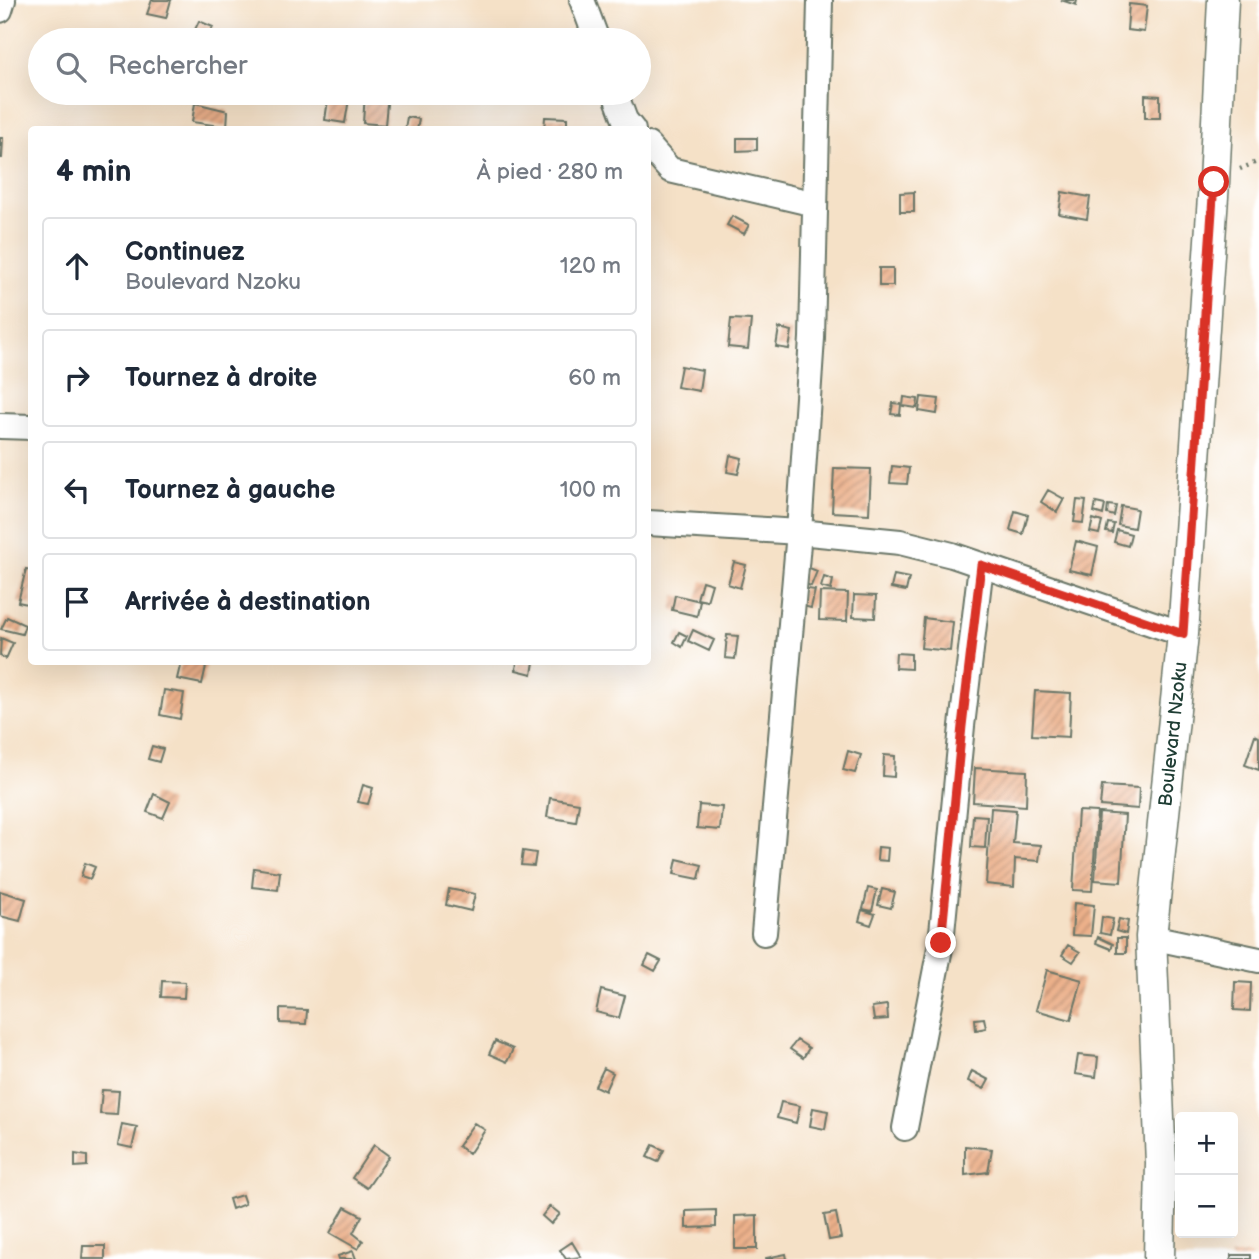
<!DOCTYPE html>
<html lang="fr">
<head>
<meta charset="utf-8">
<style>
  body { margin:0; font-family:"Balsamiq Sans",sans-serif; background:#f2f2f3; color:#1f2937 }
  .controls { position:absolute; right:21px; bottom:21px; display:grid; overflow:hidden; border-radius:7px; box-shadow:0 7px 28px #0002 }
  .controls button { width:63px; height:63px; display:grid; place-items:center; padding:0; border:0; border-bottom:2px solid #e0e1e3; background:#fff; color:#1f2937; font:35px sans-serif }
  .stop { position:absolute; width:21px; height:21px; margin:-16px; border:5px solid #d93025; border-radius:50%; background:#fff }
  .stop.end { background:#d93025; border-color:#fff; box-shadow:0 2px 7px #0008 }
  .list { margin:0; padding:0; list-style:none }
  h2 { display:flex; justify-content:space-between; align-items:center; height:91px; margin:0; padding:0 28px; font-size:30px }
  h2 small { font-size:23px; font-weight:400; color:#747a83 }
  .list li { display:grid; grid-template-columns:46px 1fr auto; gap:21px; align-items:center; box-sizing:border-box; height:98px; margin:0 14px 14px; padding:0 14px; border:2px solid #e0e1e3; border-radius:7px }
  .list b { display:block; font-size:26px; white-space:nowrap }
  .list p { margin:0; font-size:23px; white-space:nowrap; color:#747a83 }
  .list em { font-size:23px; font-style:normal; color:#747a83 }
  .icon { flex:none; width:38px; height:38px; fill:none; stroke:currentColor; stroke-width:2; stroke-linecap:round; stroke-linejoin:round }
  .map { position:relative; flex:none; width:1259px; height:1259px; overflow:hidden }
  .search { position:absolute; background:#fff; box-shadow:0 7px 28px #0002; left:28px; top:28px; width:623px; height:77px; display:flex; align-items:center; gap:18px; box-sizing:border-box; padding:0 24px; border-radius:38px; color:#747a83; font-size:26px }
  .panel { position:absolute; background:#fff; box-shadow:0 7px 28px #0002; left:28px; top:126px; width:623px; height:539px; border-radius:7px }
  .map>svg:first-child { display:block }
</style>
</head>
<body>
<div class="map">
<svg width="1259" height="1259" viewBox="0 0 1259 1259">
  <defs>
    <pattern id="building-hatch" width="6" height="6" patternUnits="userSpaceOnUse" patternTransform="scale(1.75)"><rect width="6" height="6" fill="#ecb08a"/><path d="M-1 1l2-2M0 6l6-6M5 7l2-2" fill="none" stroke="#bf9072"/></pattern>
  </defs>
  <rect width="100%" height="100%" fill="#fff"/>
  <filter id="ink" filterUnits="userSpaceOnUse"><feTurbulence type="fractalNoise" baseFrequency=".0143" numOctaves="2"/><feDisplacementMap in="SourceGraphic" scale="14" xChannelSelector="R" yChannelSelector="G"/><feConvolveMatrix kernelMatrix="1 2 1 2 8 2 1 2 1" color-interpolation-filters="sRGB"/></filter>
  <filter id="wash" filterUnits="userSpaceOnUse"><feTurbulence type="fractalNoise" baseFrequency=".00686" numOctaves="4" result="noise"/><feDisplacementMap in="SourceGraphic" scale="28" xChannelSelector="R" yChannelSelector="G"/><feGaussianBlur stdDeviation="1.57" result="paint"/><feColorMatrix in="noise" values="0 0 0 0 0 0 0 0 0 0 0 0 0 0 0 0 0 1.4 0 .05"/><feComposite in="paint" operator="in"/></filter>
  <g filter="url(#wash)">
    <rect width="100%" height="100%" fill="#f5e1c7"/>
    <g id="blocks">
      <!-- building -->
      <path fill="url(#building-hatch)" d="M152 0H171L166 18 147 14Z
        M1061 0H1077L1076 5Z
        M1129 4 1147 6 1144 32 1127 30Z
        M199 21 213 27 207 40 192 36Z
        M329 93H350L345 123 325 120Z
        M365 93H388L385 125 363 123Z
        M1145 95 1160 96V118H1145Z
        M195 103 228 111 227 127 192 122Z
        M407 117 419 119 417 130 405 129Z
        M545 117 567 118V130H544Z
        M0 138H3L2 158H0Z
        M737 138H757V150L737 151Z
        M914 192V212H900V193Z
        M1062 192 1090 197 1087 219 1059 214Z
        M732 216 749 225 744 234 727 225Z
        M879 268H893V286H879Z
        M731 319 751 320 748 349 728 347Z
        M779 328 792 331 789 349 776 347Z
        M681 366 702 370 699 391 677 387Z
        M904 397 918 399 917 408 903 406Z
        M921 397 939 399 937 414 919 411Z
        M893 403 901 404 900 415 891 414Z
        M730 455 742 458 738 474 727 472Z
        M892 466 909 468 907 484 890 483Z
        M834 468 871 469 869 514 832 512Z
        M1048 490 1064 499 1057 512 1041 502Z
        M1077 500 1086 501 1083 523 1074 522Z
        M1096 503 1105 505 1103 515 1094 512Z
        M1108 505 1116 506 1114 516 1107 514Z
        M1121 506 1137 509 1134 528 1118 525Z
        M1015 511 1028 515 1023 534 1010 530Z
        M1093 519 1102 522 1099 534 1090 532Z
        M1108 523 1114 524 1112 533 1106 532Z
        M1117 530 1131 534 1128 546 1114 542Z
        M1076 541 1098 547 1092 575 1069 570Z
        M734 562 746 565 740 588 728 584Z
        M807 567 817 571 811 586 800 582Z
        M26 569 32 570V605L18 602Z
        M894 575 909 578 906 591 891 588Z
        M824 577 833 580 831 590 821 587Z
        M702 581 712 584 707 601 697 599Z
        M802 588 815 590 811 608 799 605Z
        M820 592 848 593 847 621 819 620Z
        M675 595 700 601 697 616 672 610Z
        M854 595 876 596 875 618 853 617Z
        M7 617 25 625 22 634 1 629Z
        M924 618 953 622 950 651 921 648Z
        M693 630 714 640 709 651 688 641Z
        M679 632 687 636 682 647 674 642Z
        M727 635 738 636 735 659 725 658Z
        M1 638 13 643 6 659 0 656Z
        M896 653 911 654V669L895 668Z
        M181 662H207L202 684 177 679Z
        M517 662H534L532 674 516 670Z
        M164 690 184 693 180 719 160 715Z
        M1035 691 1071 693 1069 737 1032 735Z
        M1255 735 1259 737V770L1245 765Z
        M152 746 163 749 159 762 148 759Z
        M848 751 861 755 855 773 843 770Z
        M884 755 895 756 894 777 883 776Z
        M975 768 1027 771 1026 806 973 802Z
        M363 785 373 788 368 804 358 802Z
        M1102 786 1139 788 1138 809 1100 806Z
        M154 794 170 802 163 818 147 812Z
        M550 798 579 803 576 822 547 817Z
        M699 805 722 807 720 830 697 828Z
        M991 808 1016 810 1013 843 1041 845 1039 861 1015 859 1014 887 986 884Z
        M1078 811 1097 812 1092 891 1073 890Z
        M1099 813 1125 815 1121 882 1095 880Z
        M973 815 987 816 985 848 971 847Z
        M878 847 888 848 887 861 877 860Z
        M523 851 536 853 534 866 521 865Z
        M677 859 702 865 699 879 674 874Z
        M85 863 95 867 90 879 81 876Z
        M254 868 280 872 278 890 252 887Z
        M868 888 877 890 872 911 863 909Z
        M449 889 475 894 471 911 446 905Z
        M882 889 895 892 891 908 878 905Z
        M0 891 26 899 20 921 0 916Z
        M1074 903 1094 905 1091 936 1072 935Z
        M862 910 875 914 871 925 859 921Z
        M1102 917 1113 919 1110 935 1100 933Z
        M1119 919 1128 921 1126 934 1116 931Z
        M1098 937 1113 944 1111 949 1096 943Z
        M1117 938H1126V953H1117Z
        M1068 945 1080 952 1073 962 1062 955Z
        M649 955 661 961 655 971 644 965Z
        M1047 970 1082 980 1071 1020 1036 1010Z
        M162 981 185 982 184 998 161 997Z
        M1235 982 1251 983 1250 1011 1234 1010Z
        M601 990 625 996 619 1018 596 1012Z
        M887 1005 888 1019 874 1020 872 1007Z
        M280 1009 307 1010 306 1024 280 1023Z
        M984 1018 986 1028 976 1030 975 1019Z
        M797 1040 809 1048 803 1058 790 1049Z
        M495 1041 513 1049 507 1062 489 1054Z
        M1078 1055 1098 1057 1096 1077 1075 1074Z
        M604 1068 613 1073 605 1091 595 1086Z
        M972 1071 989 1080 984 1089 968 1081Z
        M102 1090 119 1091 117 1115 100 1114Z
        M781 1102 800 1106 796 1123 777 1118Z
        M813 1108 828 1111 825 1129 810 1126Z
        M474 1123 485 1130 469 1154 458 1146Z
        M122 1124 137 1127 132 1148 118 1145Z
        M374 1145 389 1156 367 1188 352 1178Z
        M653 1145 664 1150 658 1162 647 1157Z
        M965 1146 992 1149 988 1172 965 1175Z
        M75 1154 87 1156V1166L75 1167Z
        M242 1195 245 1204 232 1209 229 1199Z
        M550 1206 560 1214 551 1224 542 1216Z
        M345 1207 362 1216 353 1233 363 1241 358 1249 330 1233Z
        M716 1210V1227L686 1228V1211Z
        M836 1213 841 1238 829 1240 824 1215Z
        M757 1215V1249H735V1216Z
        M572 1242 581 1257 566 1259 560 1250Z
        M83 1246H105V1259H82Z
        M353 1251 356 1259H339L338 1256Z
        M786 1254 787 1259H766V1258Z
        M1231 1255H1251V1259H1231Z"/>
    </g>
  </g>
  <g filter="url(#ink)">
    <use href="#blocks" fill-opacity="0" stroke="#6a7667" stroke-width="2"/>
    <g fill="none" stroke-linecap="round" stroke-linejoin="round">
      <defs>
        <path id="minor" d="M582 0 597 40
          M0 10 3 0
          M615 93 625 120 633 130
          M648 145 670 170 815 204
          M0 426 32 427
          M648 523 799 532 900 542 952 555 1183 634
          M764 933 799 532 812 338 820 0
          M1151 937 1259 960
          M905 1128 941 943 962 726 981 565"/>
        <path id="tertiary" d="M1159 1259 1161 1163 1151 937 1183 634 1214 182 1223 0"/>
      </defs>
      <!-- minor casing -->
      <use href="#minor" stroke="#6a7667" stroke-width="28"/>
      <!-- tertiary casing -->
      <use href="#tertiary" stroke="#6a7667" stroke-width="33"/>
      <!-- path -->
      <path stroke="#6a7667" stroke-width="4.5" stroke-dasharray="2 5" stroke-linecap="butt" d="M1240 169 1259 161"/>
      <!-- minor -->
      <use href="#minor" stroke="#fff" stroke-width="24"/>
      <!-- tertiary -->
      <use href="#tertiary" stroke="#fff" stroke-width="30"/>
    </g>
  </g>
  <g fill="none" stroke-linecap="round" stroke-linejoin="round" filter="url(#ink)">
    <!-- route -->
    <path stroke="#d93025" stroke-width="9" d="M941 943 962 726 981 565 1183 634 1214 182"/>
  </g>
  <g text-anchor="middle" stroke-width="5" stroke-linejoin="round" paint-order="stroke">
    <!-- street labels -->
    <g font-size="19" fill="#1f3d34" stroke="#fff">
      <text transform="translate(1172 734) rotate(-84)" y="7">Boulevard Nzoku</text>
    </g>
  </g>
</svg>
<div class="controls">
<button>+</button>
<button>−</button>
</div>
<div class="stop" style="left:1214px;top:182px"></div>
<div class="stop end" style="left:941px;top:943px"></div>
<div class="search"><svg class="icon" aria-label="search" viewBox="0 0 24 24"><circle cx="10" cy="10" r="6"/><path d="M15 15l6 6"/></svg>Rechercher</div>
<section class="panel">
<h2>4 min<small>À pied · 280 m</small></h2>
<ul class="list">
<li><svg class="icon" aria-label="ahead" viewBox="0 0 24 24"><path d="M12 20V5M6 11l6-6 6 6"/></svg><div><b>Continuez</b><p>Boulevard Nzoku</p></div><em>120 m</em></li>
<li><svg class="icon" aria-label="right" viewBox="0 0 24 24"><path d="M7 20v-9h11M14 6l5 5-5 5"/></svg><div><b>Tournez à droite</b></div><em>60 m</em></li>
<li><svg class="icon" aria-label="left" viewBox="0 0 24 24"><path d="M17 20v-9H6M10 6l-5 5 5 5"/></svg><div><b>Tournez à gauche</b></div><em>100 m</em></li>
<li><svg class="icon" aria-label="arrive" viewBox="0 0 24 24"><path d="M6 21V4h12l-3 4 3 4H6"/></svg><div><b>Arrivée à destination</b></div></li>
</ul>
</section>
</div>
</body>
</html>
